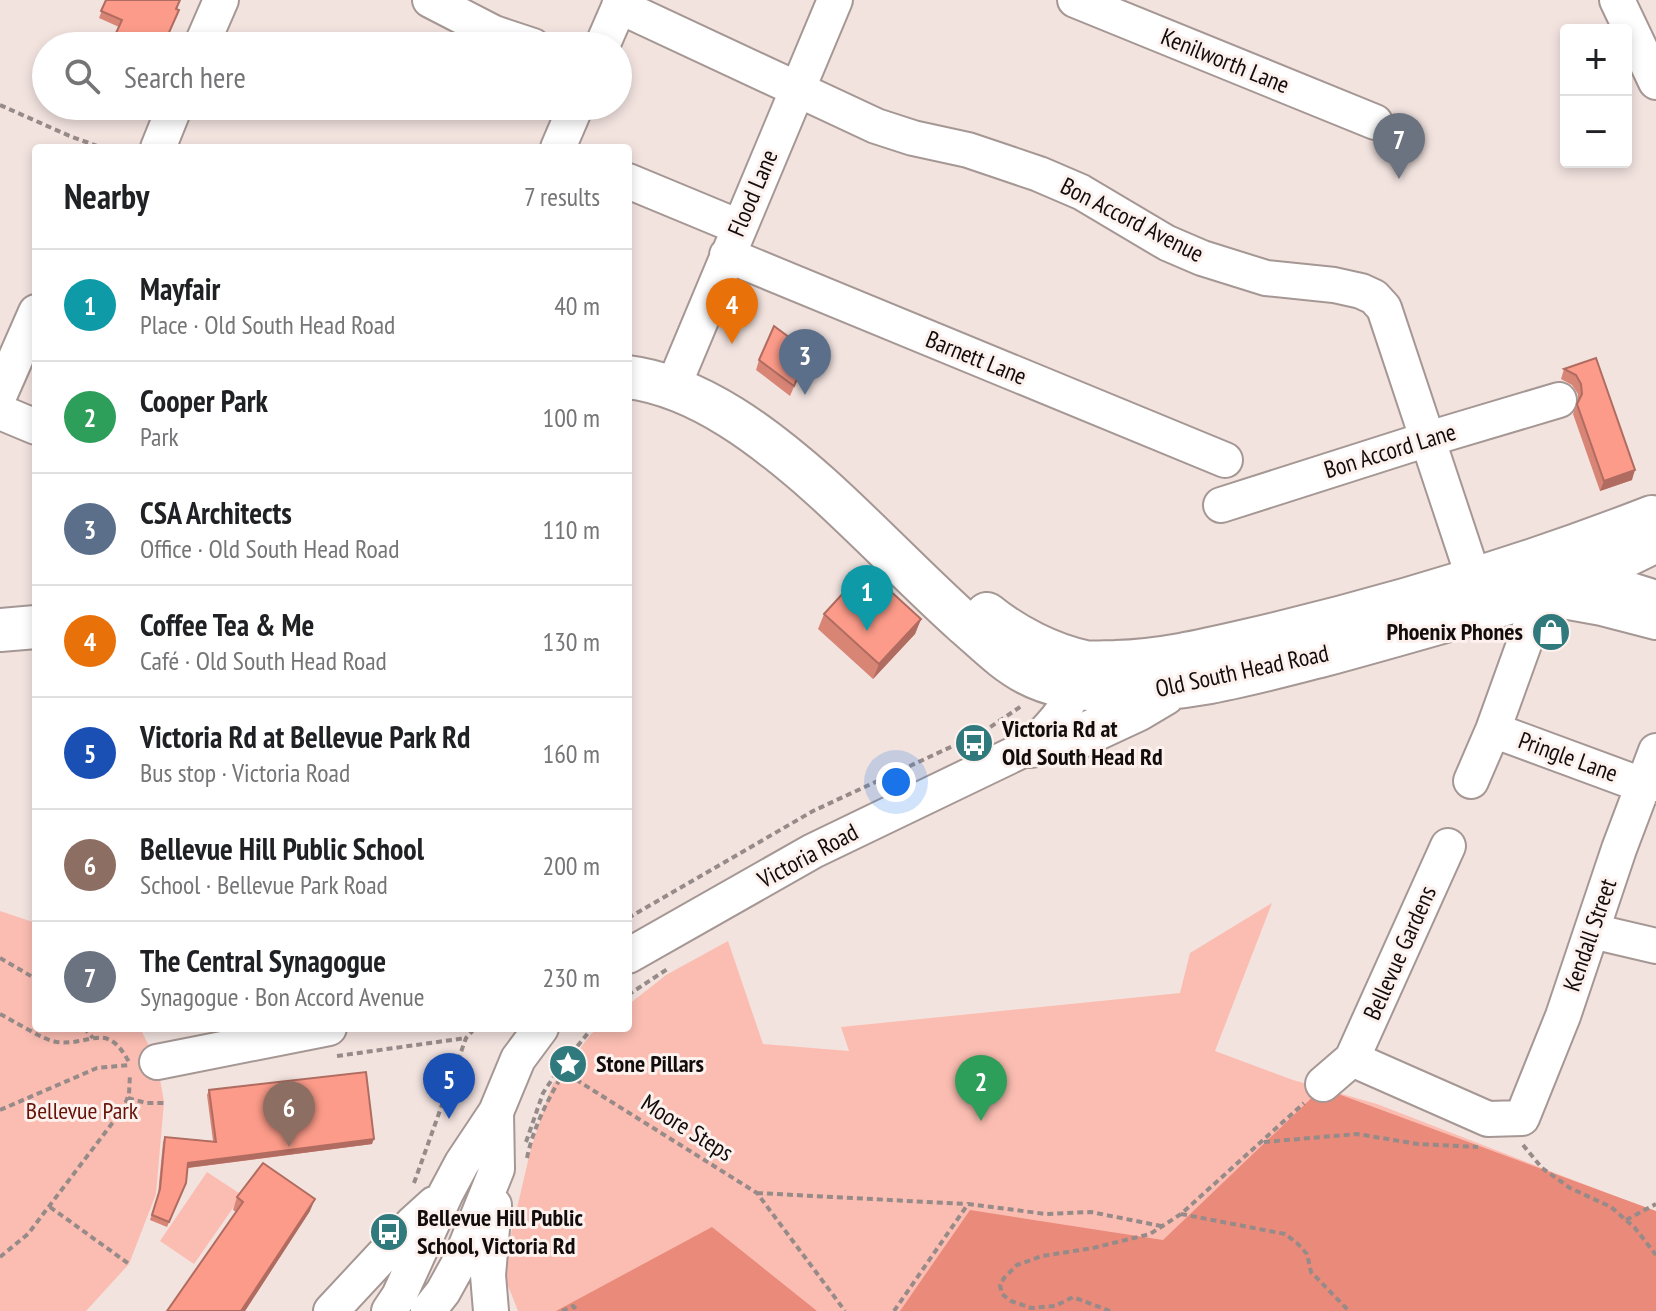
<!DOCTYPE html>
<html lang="en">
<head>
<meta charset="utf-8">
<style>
  body { margin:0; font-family:"PT Sans Narrow",sans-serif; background:#f2f2f2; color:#202124 }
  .controls { position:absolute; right:24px; top:24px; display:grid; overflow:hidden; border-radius:8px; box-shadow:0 4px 12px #0003 }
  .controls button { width:72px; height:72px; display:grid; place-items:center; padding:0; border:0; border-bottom:2px solid #e0e0e0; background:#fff; color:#202124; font:40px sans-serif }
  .you { position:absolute; left:896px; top:782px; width:28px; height:28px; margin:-20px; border:6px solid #fff; border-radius:50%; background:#1a73e8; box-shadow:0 0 0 12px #1a73e833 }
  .badge { display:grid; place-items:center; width:52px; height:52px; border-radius:50%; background:#307a7e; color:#fff; font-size:26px; font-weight:700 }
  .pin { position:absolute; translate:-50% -66px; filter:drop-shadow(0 2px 4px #0008) }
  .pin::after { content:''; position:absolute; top:42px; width:28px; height:24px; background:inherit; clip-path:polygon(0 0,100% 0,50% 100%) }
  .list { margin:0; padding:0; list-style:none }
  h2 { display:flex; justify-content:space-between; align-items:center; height:104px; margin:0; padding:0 32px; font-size:34px }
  h2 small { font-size:26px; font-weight:400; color:#757577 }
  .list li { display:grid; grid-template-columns:52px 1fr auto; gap:24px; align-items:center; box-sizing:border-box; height:112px; padding:0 32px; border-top:2px solid #e0e0e0 }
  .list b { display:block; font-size:30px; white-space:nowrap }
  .list p { margin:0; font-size:26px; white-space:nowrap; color:#757577 }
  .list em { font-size:26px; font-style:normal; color:#757577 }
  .icon { flex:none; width:44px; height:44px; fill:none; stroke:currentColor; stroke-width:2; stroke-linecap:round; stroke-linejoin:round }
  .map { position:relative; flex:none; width:1656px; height:1311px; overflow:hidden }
  .search { position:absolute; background:#fff; box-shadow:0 4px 12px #0003; left:32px; top:32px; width:600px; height:88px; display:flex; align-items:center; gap:20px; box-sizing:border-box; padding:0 28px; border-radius:44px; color:#757577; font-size:30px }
  .panel { position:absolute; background:#fff; box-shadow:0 4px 12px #0003; left:32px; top:144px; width:600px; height:888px; border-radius:8px }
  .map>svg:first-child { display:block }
</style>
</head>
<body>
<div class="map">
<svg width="1656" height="1311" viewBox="0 0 1656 1311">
  <rect width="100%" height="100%" fill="#f2e3df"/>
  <!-- green -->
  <path fill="#fbbdb2" d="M1272 903 1215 1051 1293 1080 1377 1104 1656 1212V1311H518L505 1278 511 1234 531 1148 552 1085 591 1034 599 1028H628V1005L666 975 728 941 763 1044 849 1051 841 1027 1180 993 1190 953Z
    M0 911 36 923V1028H140L157 1062 164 1102 156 1194 129 1264 86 1311H0Z
    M207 1172 242 1195 194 1264 160 1241Z"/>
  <!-- forest -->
  <path fill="#ea8a7a" d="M1322 1088 1656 1211V1311H900L970 1210 1163 1240Z
    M712 1227 817 1311H556Z"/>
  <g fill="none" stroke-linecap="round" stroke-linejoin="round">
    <defs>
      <path id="minor" d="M430 0 494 33 533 46
        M1075 0 1375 122
        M1617 0 1656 82
        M619 6 876 126 913 138 968 150 1039 174 1081 192 1167 243 1202 258 1266 278 1334 285 1361 291 1374 297 1384 308 1474 579 1498 577
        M201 46 221 0
        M602 46 622 0
        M158 148 175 106
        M558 148 576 106
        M628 181 739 227
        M727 255 1225 460
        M673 387 835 0
        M0 394 36 312
        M0 412 36 427
        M1221 505 1428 439 1559 400
        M1570 571 1656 598
        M1493 730 1642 785 1656 784
        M1471 781 1493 730 1541 597 1602 608 1656 622
        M1592 931 1656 946
        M628 956 813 851 1031 746C1060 719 1071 703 1085 666
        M1352 1059 1488 1119 1522 1118 1563 1016 1619 849 1656 751
        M157 1062 329 1028
        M1323 1084 1352 1059 1448 846
        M331 1311 413 1223 434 1204
        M389 1311 399 1296 446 1193 462 1163 496 1112 518 1059 541 1028
        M428 1311 443 1292 459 1263 497 1169 496 1112
        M491 1311 488 1275 494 1205"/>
      <path id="major" d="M628 377C700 386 767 439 820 486 870 531 916 580 965 624 985 641 1004 661 1027 673 1051 686 1076 689 1103 690 1178 695 1252 673 1324 655 1390 637 1456 618 1522 599L1541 597 1656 541
        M987 614C1014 636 1051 655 1085 662 1094 663 1105 662 1115 662 1160 661 1203 651 1246 641 1384 609 1521 568 1652 517
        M0 630 36 627
        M1031 746 1079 737 1137 710 1164 694"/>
    </defs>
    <!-- minor casing -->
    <use href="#minor" stroke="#a59794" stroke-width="38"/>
    <!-- major casing -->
    <use href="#major" stroke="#a59794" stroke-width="46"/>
    <!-- path -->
    <path stroke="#968b88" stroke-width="4" stroke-dasharray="6 4" stroke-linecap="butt" d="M0 105 72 137 103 148
      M628 918 813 811 983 732 1023 705
      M0 958 36 979
      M628 995 669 968
      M0 1014C14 1021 43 1040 57 1042 92 1046 106 1020 129 1062
      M84 1028 93 1038
      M337 1056 466 1038
      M559 1069 757 1193 845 1311
      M128 1098 146 1103H167
      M0 1110 97 1068 129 1065
      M526 1142 543 1093 559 1069 592 1028
      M1264 1142 1357 1134 1418 1144 1478 1147
      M1523 1145 1542 1168 1570 1188 1611 1207 1635 1228 1656 1255
      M527 1158C533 1128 548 1099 564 1072
      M414 1183 466 1038 475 1028
      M757 1193 966 1204
      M50 1207 129 1264
      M1181 1214 1285 1234 1297 1243 1307 1254 1311 1272 1349 1311
      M1626 1220 1656 1204
      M0 1257 28 1234 123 1109 129 1094 130 1074
      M562 1311 573 1306 578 1311
      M894 1311 968 1204 1046 1214 1091 1212 1161 1226
      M1110 1311 1073 1297 1055 1306 1031 1308 1011 1301 1002 1294 1000 1285 1004 1278 1017 1265 1042 1256 1093 1248 1150 1234 1181 1214 1304 1103"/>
    <!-- minor -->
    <use href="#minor" stroke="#fff" stroke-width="34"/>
    <!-- major -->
    <use href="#major" stroke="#fff" stroke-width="42"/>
  </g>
  <!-- wall -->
  <path fill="#d98576" d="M106 0 177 9 179 10 163 46H111L119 27 99 18Z
    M809 352 790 396 756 370 759 360Z
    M1596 358 1632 480 1600 491 1573 414 1578 401V394L1572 385 1561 379 1564 369Z
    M844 588 921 619 915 634 873 679 818 629 824 614 841 595Z
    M209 1090 372 1144 188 1168 186 1183 167 1227 150 1220 158 1194 163 1142 165 1137 213 1141 207 1095Z
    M237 1197 310 1211 245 1311H167L236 1212 233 1210Z"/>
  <!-- shaded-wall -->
  <path fill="#b06c60" d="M1635 470 1632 480 1600 491 1604 481Z
    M921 619 915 634 873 679 879 664Z
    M374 1139 372 1144 186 1168 188 1163Z
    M315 1199 310 1211 245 1311H241Z"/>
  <!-- building -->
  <path fill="#fc9b89" stroke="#b06c60" stroke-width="2" d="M106 0H180L176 9 179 10 163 46H115L111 44 122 20 101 11Z
    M774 326 809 352 794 386 759 360Z
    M1596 358 1635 470 1604 481 1577 404 1582 394 1581 384 1576 375 1564 369Z
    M864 567 921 619 879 664 824 614 846 590 844 588Z
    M366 1072 374 1139 188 1163 186 1183 169 1222 152 1215 160 1189 165 1137 216 1142 209 1090Z
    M263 1163 315 1199 241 1311H167L243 1202 237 1197Z"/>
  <!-- icons -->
  <defs>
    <symbol id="shop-disc" viewBox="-11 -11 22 22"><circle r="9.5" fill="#307a7e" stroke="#fdf1ee"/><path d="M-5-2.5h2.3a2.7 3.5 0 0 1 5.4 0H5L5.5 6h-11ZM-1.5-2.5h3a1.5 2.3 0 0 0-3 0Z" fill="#fff"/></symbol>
    <symbol id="bus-disc" viewBox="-11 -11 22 22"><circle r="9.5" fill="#307a7e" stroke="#fdf1ee"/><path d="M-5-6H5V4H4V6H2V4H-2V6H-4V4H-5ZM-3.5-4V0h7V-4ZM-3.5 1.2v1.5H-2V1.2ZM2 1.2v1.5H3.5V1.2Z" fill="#fff"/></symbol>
    <symbol id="sight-disc" viewBox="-11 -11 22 22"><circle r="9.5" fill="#307a7e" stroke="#fdf1ee"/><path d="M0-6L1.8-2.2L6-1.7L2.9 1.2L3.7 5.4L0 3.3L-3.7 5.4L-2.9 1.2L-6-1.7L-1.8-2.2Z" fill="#fff"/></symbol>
  </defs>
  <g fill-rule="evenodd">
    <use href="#shop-disc" x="1529" y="610" width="44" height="44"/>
    <use href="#bus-disc" x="952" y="721" width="44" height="44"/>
    <use href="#sight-disc" x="546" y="1042" width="44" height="44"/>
    <use href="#bus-disc" x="367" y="1210" width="44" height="44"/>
  </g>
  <g text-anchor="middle" stroke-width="6" stroke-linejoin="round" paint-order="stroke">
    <!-- street labels -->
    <g font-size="24" fill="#120d0c" stroke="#fdf1ee">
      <text transform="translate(1225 61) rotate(22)" y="8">Kenilworth Lane</text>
      <text transform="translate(753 193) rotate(-67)" y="8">Flood Lane</text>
      <text transform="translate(1132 220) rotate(27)" y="8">Bon Accord Avenue</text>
      <text transform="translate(976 358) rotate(22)" y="8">Barnett Lane</text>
      <text transform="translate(1390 451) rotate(-17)" y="8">Bon Accord Lane</text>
      <text transform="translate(1242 671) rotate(-12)" y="8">Old South Head Road</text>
      <text transform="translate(1568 757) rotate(20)" y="8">Pringle Lane</text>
      <text transform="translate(808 856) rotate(-28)" y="8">Victoria Road</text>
      <text transform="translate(1590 935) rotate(-71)" y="8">Kendall Street</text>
      <text transform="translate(1400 953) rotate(-66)" y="8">Bellevue Gardens</text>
      <text transform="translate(687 1128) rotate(32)" y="8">Moore Steps</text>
    </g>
    <!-- poi labels -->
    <g font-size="24" font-weight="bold" fill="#120d0c" stroke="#fdf1ee" text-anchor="start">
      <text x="1523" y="640" text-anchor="end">Phoenix Phones</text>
      <text x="1002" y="737">Victoria Rd at<tspan x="1002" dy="28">Old South Head Rd</tspan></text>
      <text x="596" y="1072">Stone Pillars</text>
      <text x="417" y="1226">Bellevue Hill Public<tspan x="417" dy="28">School, Victoria Rd</tspan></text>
    </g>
    <!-- park labels -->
    <g font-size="24" fill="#671208" stroke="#fdf1ee">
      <text x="82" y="1119">Bellevue Park</text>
    </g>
  </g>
</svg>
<div class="controls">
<button>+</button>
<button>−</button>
</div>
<div class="you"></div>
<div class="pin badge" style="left:867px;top:631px;background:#0f9aa8">1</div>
<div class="pin badge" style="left:981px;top:1121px;background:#2e9e5b">2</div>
<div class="pin badge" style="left:805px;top:395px;background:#5c6f8a">3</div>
<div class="pin badge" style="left:732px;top:344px;background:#e8710a">4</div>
<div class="pin badge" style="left:449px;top:1119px;background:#1a4fb4">5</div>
<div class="pin badge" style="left:289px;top:1147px;background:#8d6e63">6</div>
<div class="pin badge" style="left:1399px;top:179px;background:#6b7280">7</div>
<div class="search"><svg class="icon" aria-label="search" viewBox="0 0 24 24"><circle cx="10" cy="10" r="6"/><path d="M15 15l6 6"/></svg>Search here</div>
<section class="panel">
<h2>Nearby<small>7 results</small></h2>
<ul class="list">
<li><span class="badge" style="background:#0f9aa8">1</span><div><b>Mayfair</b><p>Place · Old South Head Road</p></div><em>40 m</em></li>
<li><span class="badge" style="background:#2e9e5b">2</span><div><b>Cooper Park</b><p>Park</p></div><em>100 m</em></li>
<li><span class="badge" style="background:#5c6f8a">3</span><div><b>CSA Architects</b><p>Office · Old South Head Road</p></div><em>110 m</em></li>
<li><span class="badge" style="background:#e8710a">4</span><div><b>Coffee Tea &amp; Me</b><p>Café · Old South Head Road</p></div><em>130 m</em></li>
<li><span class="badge" style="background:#1a4fb4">5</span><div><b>Victoria Rd at Bellevue Park Rd</b><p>Bus stop · Victoria Road</p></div><em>160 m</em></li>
<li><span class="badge" style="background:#8d6e63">6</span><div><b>Bellevue Hill Public School</b><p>School · Bellevue Park Road</p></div><em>200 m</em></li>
<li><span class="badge" style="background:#6b7280">7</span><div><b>The Central Synagogue</b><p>Synagogue · Bon Accord Avenue</p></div><em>230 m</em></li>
</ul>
</section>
</div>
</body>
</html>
